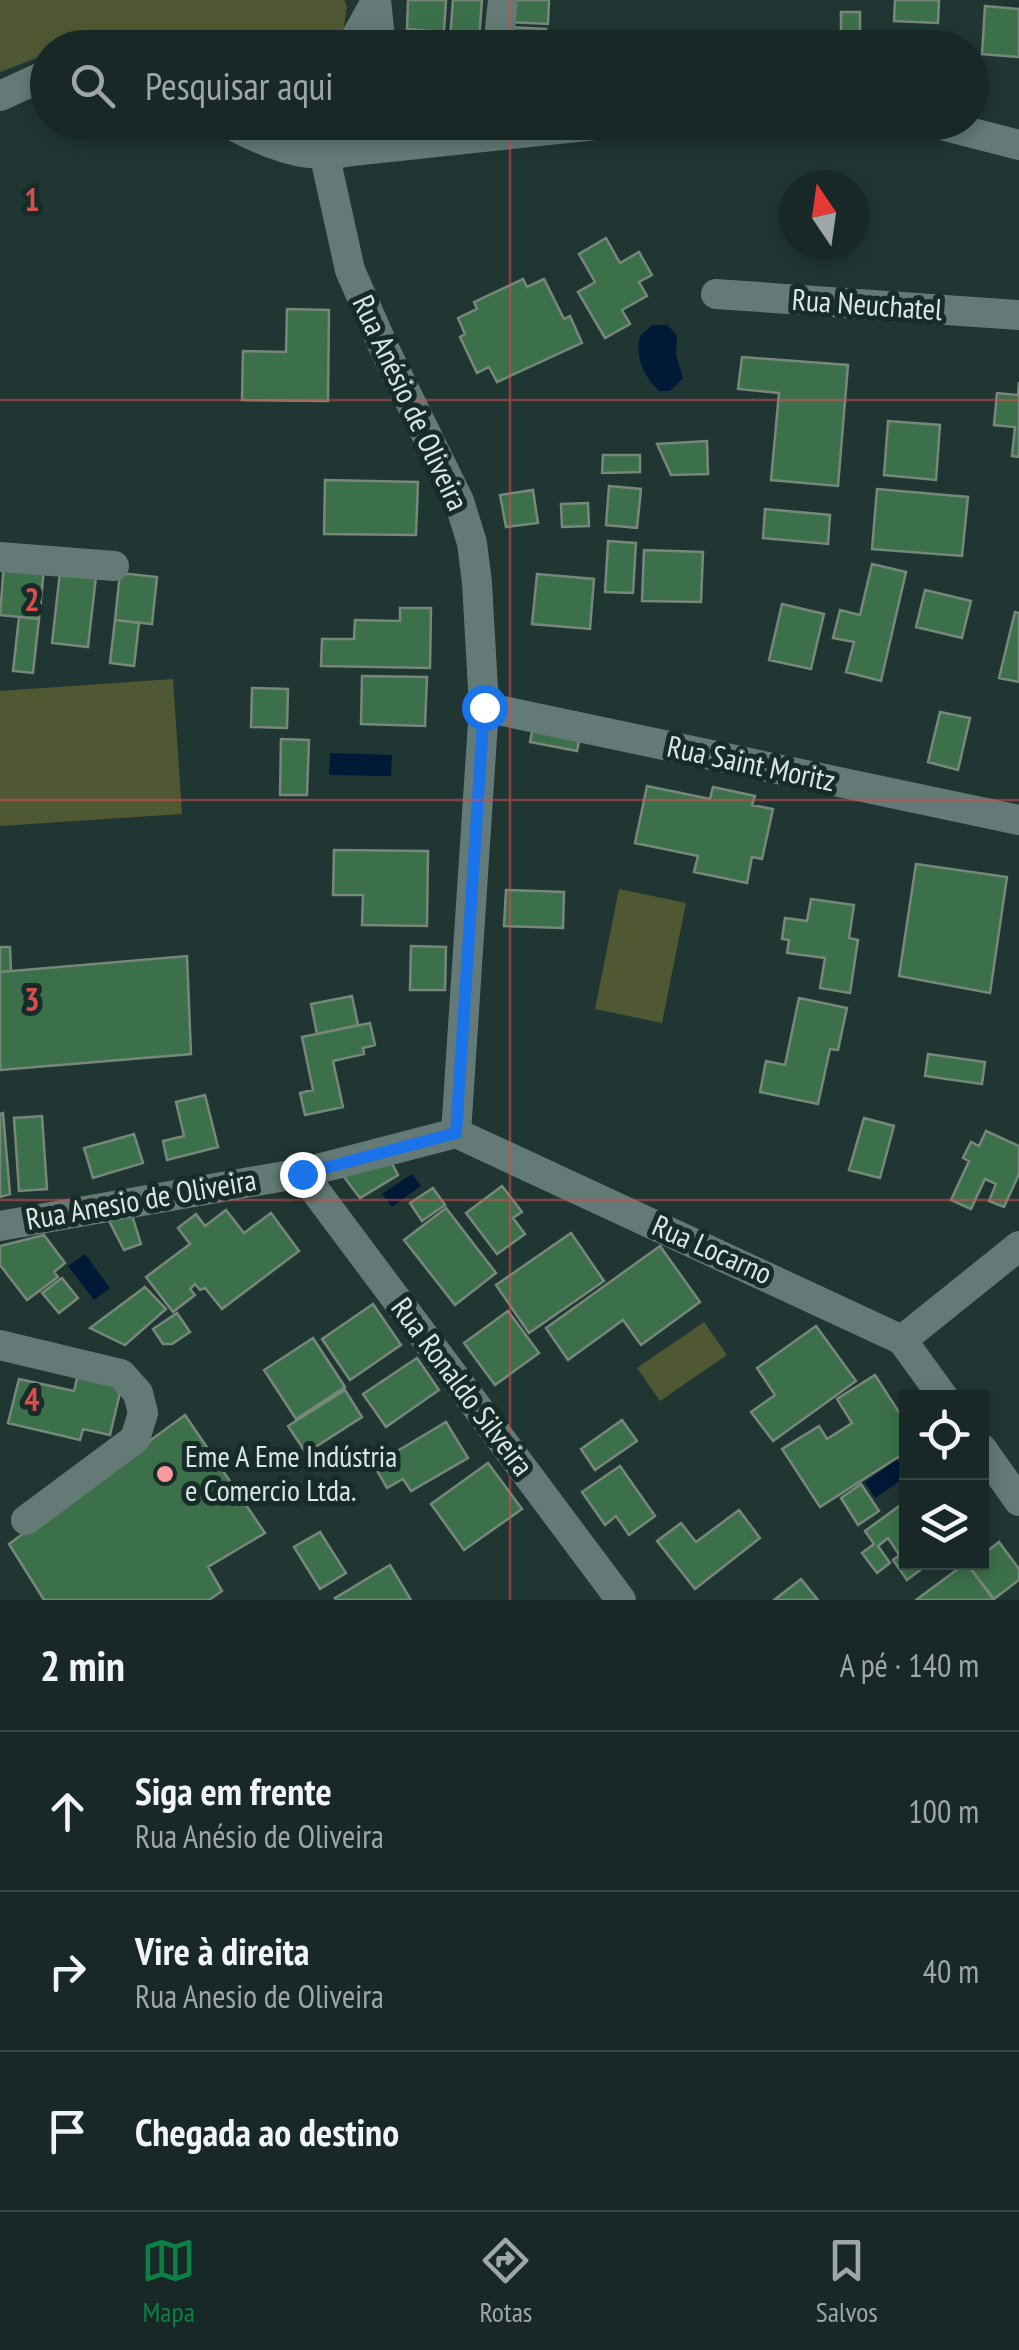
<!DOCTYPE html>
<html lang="pt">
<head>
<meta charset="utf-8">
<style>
  body { margin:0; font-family:"PT Sans Narrow",sans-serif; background:#21302e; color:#f1f3f6 }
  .controls { position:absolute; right:30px; bottom:30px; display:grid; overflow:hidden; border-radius:0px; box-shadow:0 5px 15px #0003 }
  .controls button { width:90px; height:90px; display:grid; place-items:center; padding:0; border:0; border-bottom:2px solid #364443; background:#182826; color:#f1f3f6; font:50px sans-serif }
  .compass { position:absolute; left:779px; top:170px; width:90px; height:90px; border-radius:50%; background:#182826; box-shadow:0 5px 15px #0003; rotate:347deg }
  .stop { position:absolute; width:30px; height:30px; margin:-22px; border:8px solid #1a73e8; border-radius:50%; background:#fff }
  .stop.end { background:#1a73e8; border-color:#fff; box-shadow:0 2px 10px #0008 }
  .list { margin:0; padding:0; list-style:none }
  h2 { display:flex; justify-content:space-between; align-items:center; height:130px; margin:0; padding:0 40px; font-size:42px }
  h2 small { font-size:32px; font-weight:400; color:#9fa6a7 }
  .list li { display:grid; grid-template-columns:65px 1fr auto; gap:30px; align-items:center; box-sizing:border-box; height:160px; padding:0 40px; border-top:2px solid #364443 }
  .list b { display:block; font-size:38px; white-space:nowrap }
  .list p { margin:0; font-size:32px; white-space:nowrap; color:#9fa6a7 }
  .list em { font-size:32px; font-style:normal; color:#9fa6a7 }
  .icon { flex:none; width:55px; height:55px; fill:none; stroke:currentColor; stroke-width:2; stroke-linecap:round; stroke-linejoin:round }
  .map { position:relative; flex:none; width:1019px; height:1600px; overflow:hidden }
  .search { position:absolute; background:#182826; box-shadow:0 5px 15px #0003; left:30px; right:30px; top:30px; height:110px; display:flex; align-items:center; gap:25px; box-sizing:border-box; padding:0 35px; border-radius:55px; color:#9fa6a7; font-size:38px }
  .sheet { height:610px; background:#182826 }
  nav { display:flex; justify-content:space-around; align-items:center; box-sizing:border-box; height:140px; border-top:2px solid #364443; background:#182826; font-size:28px; color:#9fa6a7 }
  nav a { display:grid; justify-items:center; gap:5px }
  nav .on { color:#0b8043 }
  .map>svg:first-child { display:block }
</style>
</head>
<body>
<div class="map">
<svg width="1019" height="1600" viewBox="0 0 1019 1600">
  <rect width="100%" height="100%" fill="#203633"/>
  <!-- green -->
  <path fill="#505833" d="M0 0H344L347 6 341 47 71 46 48 48 47 54 0 72Z
    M273 123H330L328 135 292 132Z
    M173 679 182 814 0 826V691Z
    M619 889 686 903 662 1023 595 1009Z
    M704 1322 727 1355 660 1401 637 1368Z"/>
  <!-- water -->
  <path fill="#001936" d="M652 325H667L677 335 676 355 683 378 670 391H659C643 375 635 358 640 336Z
    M330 753 392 755 391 776 329 775Z
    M412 1174 421 1186 392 1207 382 1194Z
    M85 1254 110 1288 94 1300 68 1266Z
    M897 1459 906 1477 875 1498 865 1482Z"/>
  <!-- building -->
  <path fill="#3c704a" stroke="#77887b" stroke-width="2.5" d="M408 0H446L444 32 407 29Z
    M453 0H482L479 40 450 38Z
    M509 0H549L548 24 507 22Z
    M895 0H939L938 23 894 21Z
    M985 6 1019 9V57L982 54Z
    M841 12H860V36H841Z
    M507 27 546 29 545 48H506Z
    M402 41 439 43V48H401Z
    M606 238 620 263 639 252 652 275 639 282 647 296 622 310 630 324 605 338 578 292 595 282 579 254Z
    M523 279 527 287 544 279 564 319 570 316 582 343 497 382 489 367 477 373 460 337 465 334 458 318 477 309 474 302Z
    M287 309 329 310 328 401 242 400 243 351 286 352Z
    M742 357 848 365 838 486 771 480 779 393 738 389Z
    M1019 382V457L1012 456 1015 427 994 425 997 393 1018 395Z
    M888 421 940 425 936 480 884 475Z
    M707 441 708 474 671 475 657 444Z
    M603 455H640V472L602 473Z
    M325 480 418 482 416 535 324 534Z
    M609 486 641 489 637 528 606 525Z
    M877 489 968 497 962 556 872 549Z
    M533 490 538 523 506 527 500 495Z
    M588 503 589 526 562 527 561 504Z
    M765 509 830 515 828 544 763 538Z
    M608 541 636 543 633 593 605 592Z
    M644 550 703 552 701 602 642 601Z
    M4 564 44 568 39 619 0 615Z
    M872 564 906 572 881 681 846 672 854 642 833 638 840 610 860 615Z
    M60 572 96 576 88 647 52 643Z
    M120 573 157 577 152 624 115 620Z
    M537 574 594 579 590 629 532 624Z
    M925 590 971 601 962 638 916 627Z
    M782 604 824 614 811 669 769 660Z
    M400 608H431L430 668 321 666 322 639H354L355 620 400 621Z
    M1015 612 1019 613V682L999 678Z
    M19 617 39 619 33 673 13 671Z
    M115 620 139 623 134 666 110 663Z
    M362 676 427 677 425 726 361 724Z
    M252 688 288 689 287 728 251 727Z
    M940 712 970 718 958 770 928 762Z
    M533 727 580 736 577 751 530 742Z
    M281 739 309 740 307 795H280Z
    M647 786 710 799 713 787 755 796 752 805 773 809 762 859 752 857 747 883 694 872 698 856 635 843Z
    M334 850 428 851 427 926 362 925 363 895H333Z
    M916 864 1007 877 990 993 899 976Z
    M506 890 564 892 563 928 504 926Z
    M811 899 854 905 849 938 858 940 850 993 820 988 825 958 787 953 789 940 782 939 785 918 807 921Z
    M411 946 446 947 445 990H410Z
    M0 947H10L11 971 0 972Z
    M187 956 191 1054 0 1070V972Z
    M352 996 358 1025 317 1034 311 1004Z
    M799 998 847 1008 838 1050 830 1049 818 1104 760 1092 766 1061 785 1065Z
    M370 1023 375 1045 363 1048 364 1054 333 1061 343 1107 305 1115 300 1093 313 1090 302 1037Z
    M928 1054 985 1062 982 1084 925 1076Z
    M205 1095 218 1147 167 1160 163 1141 184 1136 176 1102Z
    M3 1113 10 1194 0 1197V1114Z
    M42 1116 47 1189 19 1191 14 1118Z
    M864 1118 894 1126 880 1178 849 1170Z
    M986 1131 1019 1146V1174L1004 1207 989 1201 996 1184 985 1179 971 1209 951 1200 969 1161 963 1158 971 1142 979 1146Z
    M134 1134 143 1163 93 1178 84 1148Z
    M389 1158 398 1175 360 1198 341 1173Z
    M502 1186 522 1212 513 1218 525 1234 497 1254 466 1213Z
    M433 1188 445 1205 422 1221 410 1203Z
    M446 1208 496 1273 455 1305 404 1240Z
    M226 1210 244 1233 271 1213 299 1251 222 1309 205 1288 200 1290 195 1284 190 1289 195 1295 173 1312 146 1277 190 1244 178 1228 196 1214 205 1226Z
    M131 1212 141 1244 124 1250 107 1217Z
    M571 1233 604 1281 529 1333 496 1285Z
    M44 1235 65 1263 54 1272 58 1277 27 1300 0 1265V1246Z
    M660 1246 700 1302 641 1345 623 1320 568 1360 546 1328Z
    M62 1278 78 1298 59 1313 42 1293Z
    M145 1287 166 1309 125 1345 90 1328Z
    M373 1304 401 1345 350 1380 322 1339Z
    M508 1311 539 1353 495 1385 464 1343Z
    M177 1313 190 1332 172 1344H163L153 1329Z
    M816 1326 856 1381 773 1441 751 1412 775 1395 757 1368Z
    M313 1338 345 1387 296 1419 264 1370Z
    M417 1358 439 1390 386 1427 363 1394Z
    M79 1370 123 1380 110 1435 83 1429 80 1440 8 1423 19 1379 74 1391Z
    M875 1375 906 1423V1452L820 1507 782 1449 819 1426 827 1439 852 1423 837 1399Z
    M345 1390 362 1417 306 1453 288 1426Z
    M185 1415 265 1533 208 1567 222 1591 209 1600H44L9 1544Z
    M622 1420 637 1441 595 1470 581 1449Z
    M446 1422 468 1458 411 1491 403 1479 387 1488 374 1465Z
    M488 1463 522 1509 464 1550 431 1504Z
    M620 1466 655 1516 629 1535 616 1516 605 1525 582 1492Z
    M861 1484 879 1511 858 1525 841 1498Z
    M906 1501V1547L898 1553 888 1538 878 1546 890 1563 877 1573 862 1553 874 1544 865 1531Z
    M739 1510 760 1538 695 1589 657 1541 681 1523 696 1542Z
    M320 1532 346 1573 320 1589 294 1547Z
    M999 1542 1019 1569V1580L994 1599 968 1565 982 1562V1555Z
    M906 1550V1562H931L907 1580 893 1560Z
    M966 1563 994 1600H916Z
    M390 1565 411 1600H336L335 1598Z
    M801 1579 818 1600H774Z"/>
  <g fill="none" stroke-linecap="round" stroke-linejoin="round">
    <!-- minor -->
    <path stroke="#637a76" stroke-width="30" d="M376 0 381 48
      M350 48 375 3
      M498 48 503 0
      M0 96 48 74
      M226 122C267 144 306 161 352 151L623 122
      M930 122 1019 145
      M352 151 365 122
      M325 157 350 270 384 348 459 501 472 543 477 583 484 707 456 1133
      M716 294 1019 315
      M0 557 114 566
      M484 707 1019 820
      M456 1133 902 1340 944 1398
      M302 1173 621 1600
      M0 1226 302 1173 456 1133
      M902 1340 1019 1246
      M0 1345 121 1374 138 1393 143 1413 135 1439 26 1520
      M982 1449 1019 1501"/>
  </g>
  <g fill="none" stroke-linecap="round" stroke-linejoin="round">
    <!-- route -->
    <path stroke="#1a73e8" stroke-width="12" d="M302 1174 456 1133 484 707"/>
  </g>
  <!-- grid -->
  <path fill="none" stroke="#d74e4e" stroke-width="2.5" stroke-opacity="0.55" d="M510 0V48M510 122V1600M0 400H1019M0 800H1019M0 1200H1019"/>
  <!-- markers -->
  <circle fill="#f59b9d" stroke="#172c29" stroke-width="4" cx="165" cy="1474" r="10"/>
  <g text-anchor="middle" stroke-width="10" stroke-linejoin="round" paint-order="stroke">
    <!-- street labels -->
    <g font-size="30" fill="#d9e6e4" stroke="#172c29">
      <text transform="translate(867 305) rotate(4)" y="10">Rua Neuchatel</text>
      <text transform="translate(410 403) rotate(65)" y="10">Rua Anésio de Oliveira</text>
      <text transform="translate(751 764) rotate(12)" y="10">Rua Saint Moritz</text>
      <text transform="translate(141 1200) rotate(-10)" y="10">Rua Anesio de Oliveira</text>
      <text transform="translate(712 1250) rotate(24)" y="10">Rua Locarno</text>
      <text transform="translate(462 1387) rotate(53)" y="10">Rua Ronaldo Silveira</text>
    </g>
    <!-- poi labels -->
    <g font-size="30" fill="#d9e6e4" stroke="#172c29" text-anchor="start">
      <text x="185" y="1467">Eme A Eme Indústria<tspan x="185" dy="34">e Comercio Ltda.</tspan></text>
    </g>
  </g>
  <g font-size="32" text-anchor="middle" font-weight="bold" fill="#d74e4e" stroke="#172c29" stroke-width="10" stroke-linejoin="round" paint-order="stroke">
    <text x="32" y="211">1</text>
    <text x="32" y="611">2</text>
    <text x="32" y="1011">3</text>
    <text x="32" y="1411">4</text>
  </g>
</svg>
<div class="controls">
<button><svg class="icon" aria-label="locate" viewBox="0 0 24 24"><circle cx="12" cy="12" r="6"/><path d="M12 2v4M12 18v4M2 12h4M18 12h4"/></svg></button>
<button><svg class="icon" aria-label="layers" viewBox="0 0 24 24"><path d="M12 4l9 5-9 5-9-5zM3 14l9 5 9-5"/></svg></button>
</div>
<svg class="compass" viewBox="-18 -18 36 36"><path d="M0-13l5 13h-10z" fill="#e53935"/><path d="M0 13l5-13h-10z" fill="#9fa6a7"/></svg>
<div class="stop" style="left:484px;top:707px"></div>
<div class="stop end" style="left:302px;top:1174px"></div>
<div class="search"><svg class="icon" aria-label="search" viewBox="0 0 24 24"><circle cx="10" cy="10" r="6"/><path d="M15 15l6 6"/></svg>Pesquisar aqui</div>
</div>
<section class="sheet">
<h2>2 min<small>A pé · 140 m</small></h2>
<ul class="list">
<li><svg class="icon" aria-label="ahead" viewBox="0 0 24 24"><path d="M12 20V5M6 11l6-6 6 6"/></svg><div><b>Siga em frente</b><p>Rua Anésio de Oliveira</p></div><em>100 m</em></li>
<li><svg class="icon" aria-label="right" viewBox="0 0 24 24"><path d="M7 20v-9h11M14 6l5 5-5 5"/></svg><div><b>Vire à direita</b><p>Rua Anesio de Oliveira</p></div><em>40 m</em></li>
<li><svg class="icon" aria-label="arrive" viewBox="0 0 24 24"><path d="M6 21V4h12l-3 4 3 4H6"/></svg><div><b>Chegada ao destino</b></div></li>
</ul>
</section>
<nav>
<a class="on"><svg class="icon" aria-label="map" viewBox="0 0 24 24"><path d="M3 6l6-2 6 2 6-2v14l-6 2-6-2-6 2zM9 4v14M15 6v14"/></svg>Mapa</a>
<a><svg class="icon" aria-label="directions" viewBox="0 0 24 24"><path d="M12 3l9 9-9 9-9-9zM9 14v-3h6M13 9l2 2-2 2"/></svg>Rotas</a>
<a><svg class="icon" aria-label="saved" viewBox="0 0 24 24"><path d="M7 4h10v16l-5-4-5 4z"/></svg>Salvos</a>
</nav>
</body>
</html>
